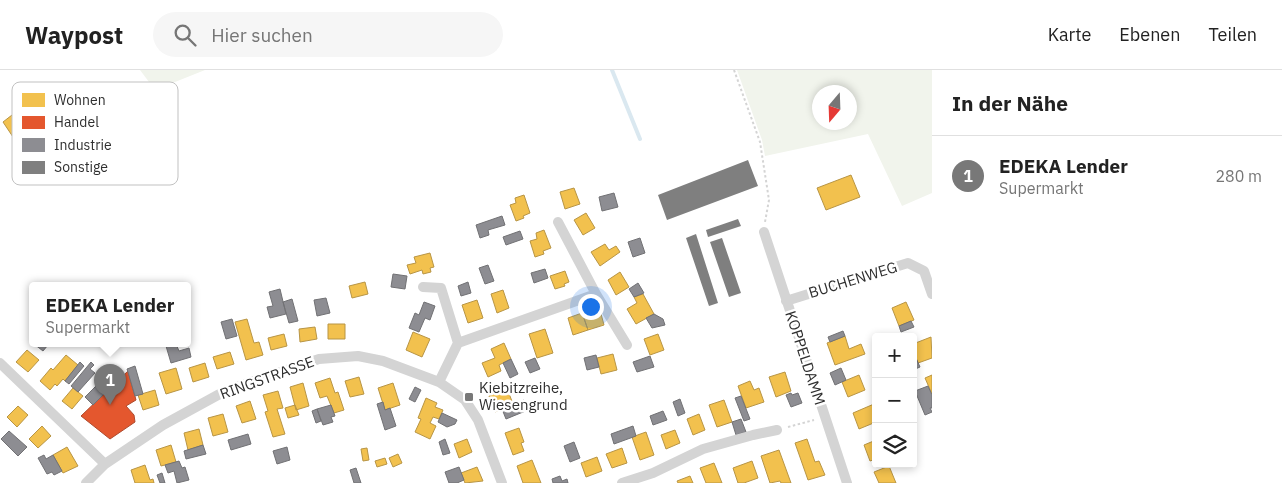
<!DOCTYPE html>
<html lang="de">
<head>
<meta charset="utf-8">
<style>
  body { margin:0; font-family:"IBM Plex Sans",sans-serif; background:#f6f6f6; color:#222 }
  .controls { position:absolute; right:15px; bottom:15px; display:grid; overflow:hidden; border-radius:5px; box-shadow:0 2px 8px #0003 }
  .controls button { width:45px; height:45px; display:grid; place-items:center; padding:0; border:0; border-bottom:1px solid #e0e0e0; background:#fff; color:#222; font:25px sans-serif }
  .compass { position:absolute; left:812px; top:15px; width:45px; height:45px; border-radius:50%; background:#fff; box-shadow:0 2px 8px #0003; rotate:199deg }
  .you { position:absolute; left:590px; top:236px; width:18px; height:18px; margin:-12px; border:4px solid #fff; border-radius:50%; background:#1a73e8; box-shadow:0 0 0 8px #1a73e833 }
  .badge { display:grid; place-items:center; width:32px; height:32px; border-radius:50%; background:#787878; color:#fff; font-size:16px; font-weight:700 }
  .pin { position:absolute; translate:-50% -41px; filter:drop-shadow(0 1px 2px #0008) }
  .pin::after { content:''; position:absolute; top:26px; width:18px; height:15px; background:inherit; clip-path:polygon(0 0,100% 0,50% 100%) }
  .popup { position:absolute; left:29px; top:212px; width:162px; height:65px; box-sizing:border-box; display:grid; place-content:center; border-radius:5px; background:#fff; filter:drop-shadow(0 1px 4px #0005); font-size:16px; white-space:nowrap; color:#767676 }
  .popup b { font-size:19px; color:#222 }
  .popup::after { content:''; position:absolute; left:50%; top:100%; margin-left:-10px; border:10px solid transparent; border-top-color:#fff }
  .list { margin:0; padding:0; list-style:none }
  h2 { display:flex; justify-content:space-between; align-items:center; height:65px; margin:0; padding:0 20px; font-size:21px }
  h2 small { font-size:16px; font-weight:400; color:#767676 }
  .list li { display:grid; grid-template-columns:32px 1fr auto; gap:15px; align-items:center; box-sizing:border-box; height:80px; padding:0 20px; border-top:1px solid #e0e0e0 }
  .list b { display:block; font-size:19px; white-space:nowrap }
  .list p { margin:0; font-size:16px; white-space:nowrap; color:#767676 }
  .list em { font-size:16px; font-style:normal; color:#767676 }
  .icon { flex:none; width:28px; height:28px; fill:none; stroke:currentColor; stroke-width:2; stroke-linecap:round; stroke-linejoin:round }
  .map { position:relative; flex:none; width:932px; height:413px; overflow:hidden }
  header { display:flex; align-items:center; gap:30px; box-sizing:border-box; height:70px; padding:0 25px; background:#fff; border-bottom:1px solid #e0e0e0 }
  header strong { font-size:24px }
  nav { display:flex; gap:28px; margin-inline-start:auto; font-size:18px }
  .search { width:350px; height:45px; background:#f6f6f6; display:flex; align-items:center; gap:12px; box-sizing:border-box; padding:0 18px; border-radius:28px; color:#767676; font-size:19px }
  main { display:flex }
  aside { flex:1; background:#fff }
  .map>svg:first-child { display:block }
</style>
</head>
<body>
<header>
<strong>Waypost</strong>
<div class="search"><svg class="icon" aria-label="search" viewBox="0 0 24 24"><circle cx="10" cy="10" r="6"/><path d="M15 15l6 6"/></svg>Hier suchen</div>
<nav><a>Karte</a><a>Ebenen</a><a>Teilen</a></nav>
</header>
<main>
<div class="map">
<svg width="932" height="413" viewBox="0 0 932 413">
  <rect width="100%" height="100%" fill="#fff"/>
  <!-- green -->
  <path fill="#f1f4ec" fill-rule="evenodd" d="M140 0H205L155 20Z
    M737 0H932V123L902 136 868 64 765 86 762 70ZM819 22H849V52H819Z"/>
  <!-- homes -->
  <path fill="#f2c14e" stroke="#b89545" d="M12 45 22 61 13 67 3 52Z
    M851 105 860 127 826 140 817 118Z
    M574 118 580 134 565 139 560 122Z
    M524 125 530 143 523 146 524 148 516 151 510 135 516 133 515 128Z
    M586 143 595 158 583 165 574 150Z
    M544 160 551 178 543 181 544 184 535 187 530 171 537 169 536 163Z
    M605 174 609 180 616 176 620 182 600 196 591 182Z
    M430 183 434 197 430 198 431 202 423 204 422 200 410 204 407 195 416 193 414 187Z
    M565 201 569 212 564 214 565 216 555 219 550 206Z
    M620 202 629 217 616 225 608 210Z
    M365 212 368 224 352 228 349 216Z
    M503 220 509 238 497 243 491 224Z
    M643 224 654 244 636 254 627 239 637 233 634 227Z
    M477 230 483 248 468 253 462 235Z
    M906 232 914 250 899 256 892 238Z
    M600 240 604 255 588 260 583 245Z
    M582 243 588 260 573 265 568 248Z
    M247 249 254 273 259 272 263 285 246 290 235 252Z
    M328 254H345V269H328Z
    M315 257 317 269 300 272 299 259Z
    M545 259 553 283 537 288 529 264Z
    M413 262 430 269 422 287 406 280Z
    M284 264 287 276 271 280 268 268Z
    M658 264 664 280 650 285 644 269Z
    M845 266 849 279 861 274 865 284 835 295 827 273Z
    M931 267 932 288 918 293 913 281V274Z
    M504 273 511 289 499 295 501 301 488 307 482 293 495 288 491 279Z
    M27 280 39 290 28 302 16 292Z
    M230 282 234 294 217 299 213 287Z
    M613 284 617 300 601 304 597 288Z
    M66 285 78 295 65 311 63 309 57 316 55 314 50 320 40 311 51 298 53 300Z
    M205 293 209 307 193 312 189 298Z
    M176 298 182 319 166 324 159 303Z
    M785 302 791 321 776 327 769 307Z
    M859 305 865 320 848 327 842 312Z
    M932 305V324L925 308Z
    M359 307 364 324 350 327 345 311Z
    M330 308 335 323 338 322 344 340 334 343 327 326 320 328 315 313Z
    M750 311 754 320 759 318 764 332 746 338 738 316Z
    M303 313 309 336 296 340 290 317Z
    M393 313 400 335 385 340 378 318Z
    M73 318 83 326 72 339 62 331Z
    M507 318 513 334 495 342 489 326Z
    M155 320 159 335 143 340 138 325Z
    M278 321 283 338 277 339 285 364 273 367 265 342 268 341 263 325Z
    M426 328 437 333 435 337 443 340 439 349 433 347 430 353 436 356 430 369 415 362 421 349 418 348Z
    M724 330 732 352 717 357 709 335Z
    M250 331 256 349 242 353 236 336Z
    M874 334 876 352 859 359 853 343Z
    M295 335 299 345 288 348 285 338Z
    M18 336 28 345 17 357 7 347Z
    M223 344 228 362 213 366 208 348Z
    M699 344 705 360 693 365 687 349Z
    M42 356 51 366 38 378 29 369Z
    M519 358 524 372 521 373 524 381 513 385 505 363Z
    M199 359 203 375 188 380 184 363Z
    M675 360 680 373 666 379 661 365Z
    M646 362 654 385 640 390 632 367Z
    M467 369 472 382 459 388 454 374Z
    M807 369 815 392 819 391 825 405 808 410 795 373Z
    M876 370V389L870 391 864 375Z
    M171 375 176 392 161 396 156 380Z
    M67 377 78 396 63 403 53 385Z
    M367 378 369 390 363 391 361 379Z
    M622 378 627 393 612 398 606 384Z
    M779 380 791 413H781L780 411 770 413 761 386Z
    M398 384 402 393 393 397 389 388Z
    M597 387 602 401 586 407 581 393Z
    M385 388 387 394 377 397 375 391Z
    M532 390 541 413H523L517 396Z
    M752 391 758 408 744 413H738L733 398Z
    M714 393 722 413H706L700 398Z
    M145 395 150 410 153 409 154 413H135L131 400Z
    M889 396 896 413H879L874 402Z
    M477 397 483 411 465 413 461 403Z
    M690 406 693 413H678L677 411Z"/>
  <!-- shops -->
  <path fill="#e4572e" stroke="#ae4b2e" d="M128 301 136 330 126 336 134 345 135 352 110 369 81 346Z"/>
  <!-- industry -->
  <path fill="#8d8d92" stroke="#717174" d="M614 123 618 137 602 141 599 127Z
    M502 146 505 155 488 160 489 165 480 168 476 155Z
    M520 161 523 169 506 175 503 167Z
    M640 168 645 183 633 187 628 172Z
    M488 195 494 211 485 214 479 198Z
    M545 199 548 208 534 213 531 203Z
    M393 204 407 206 405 219 391 217Z
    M468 212 471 223 461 226 458 216Z
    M638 213 644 223 634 227 629 219Z
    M280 219 286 244 270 248 267 237 273 236 269 222Z
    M326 228 330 243 317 246 314 230Z
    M292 229 298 251 289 253 283 232Z
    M424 232 435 236 430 250 425 248 419 262 409 258 415 243 419 245Z
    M654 244 663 249 665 255 652 258 646 248Z
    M232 249 237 266 226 269 221 252Z
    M911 251 914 257 901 262 899 256Z
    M843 261 845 266 830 272 828 267Z
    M34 274H47L48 275 43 281Z
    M176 274 179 281 189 278 191 287 171 293 166 276Z
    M596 285 599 297 587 300 584 288Z
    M650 286 654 297 637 302 633 292Z
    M535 288 540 299 530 303 525 292Z
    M916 288 920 297 913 300V289Z
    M511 289 518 304 510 308 503 293Z
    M80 292 84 296 69 314 65 311Z
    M91 292 94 295 90 299 95 303 78 322 71 316Z
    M135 296 143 324 135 326 127 299Z
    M841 298 846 310 835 315 830 303Z
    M103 309 111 317 93 335 85 327Z
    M928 316 932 325V338H930L932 342 925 345 915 321Z
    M415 317 421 320 415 332 409 329Z
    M791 323 792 325 798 323 802 333 791 337 786 325Z
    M741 326 750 349 744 351 735 328Z
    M680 329 685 343 678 346 673 332Z
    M524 330 528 340 506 349 502 339Z
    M383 332 385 340 390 338 396 356 385 360 377 334Z
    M331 335 335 346 331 347 333 352 323 355 317 339Z
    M317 339 321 351 316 353 312 341Z
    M663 341 667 350 653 355 650 346Z
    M442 343 457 350 455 354 447 357 438 352Z
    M741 349 746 362 736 365 732 352Z
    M633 356 636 366 614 374 611 364Z
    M9 361 27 377 18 386 1 369Z
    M248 364 251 374 231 380 228 370Z
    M445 369 450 383 443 385 439 372Z
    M574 372 580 388 570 392 564 376Z
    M203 375 206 384 186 389 184 381Z
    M287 377 290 390 277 394 273 381Z
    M44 385 46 389 53 385 62 401 54 405 52 402 47 404 38 388Z
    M179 391 182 398 185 397 189 410 177 413 174 401 168 403 165 395Z
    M459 397 464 410 457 413H449L445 402Z
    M356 398 361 413H354L350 400Z
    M162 403 165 413H160L157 405Z
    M560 406 562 411 567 409 568 413H553L552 409Z"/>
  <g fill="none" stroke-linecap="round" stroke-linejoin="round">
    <!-- stream -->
    <path stroke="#dae8f0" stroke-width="4" d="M612 0 640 69"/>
  </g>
  <!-- building -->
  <path fill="#7f7f7f" d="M748 90 758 116 667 150 658 125Z
    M738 149 741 156 708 167 706 160Z
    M696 164 718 233 709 236 686 168Z
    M722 168 741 223 729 227 710 172Z"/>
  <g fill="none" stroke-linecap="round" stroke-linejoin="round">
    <!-- path -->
    <path stroke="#d4d4d4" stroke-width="2" stroke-dasharray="2.5 2.5" stroke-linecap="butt" d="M734 0 760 72 769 130 765 152
      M788 357 814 350"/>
    <!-- street -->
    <path stroke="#d4d4d4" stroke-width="10" d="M558 152 596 224
      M764 162 847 413
      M423 217 441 218 458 273
      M786 231 908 193 924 201 932 224
      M0 293 105 394
      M439 312 458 273 596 224 627 275
      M86 413 105 394 163 355 227 320 319 289 358 286 383 291 439 312 465 330 478 350 502 413
      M622 413 653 403 703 379 753 365 777 360"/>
  </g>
  <!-- markers -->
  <rect fill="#787878" stroke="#fff" stroke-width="2" x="464" y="322" width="10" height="10" rx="2.5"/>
  <g text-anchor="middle" stroke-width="5" stroke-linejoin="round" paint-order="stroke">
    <!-- street labels -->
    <g font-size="15" fill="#2f2f2f" stroke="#fff">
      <text transform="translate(853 210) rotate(-17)" y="5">BUCHENWEG</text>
      <text transform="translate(805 288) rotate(72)" y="5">KOPPELDAMM</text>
      <text transform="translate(267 308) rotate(-20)" y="5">RINGSTRASSE</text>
    </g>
    <!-- poi labels -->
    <g font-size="15" fill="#2f2f2f" stroke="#fff" text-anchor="start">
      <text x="479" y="323">Kiebitzreihe,<tspan x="479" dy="17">Wiesengrund</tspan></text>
    </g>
  </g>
  <!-- legend -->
  <rect x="12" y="12" width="166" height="103" rx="8" fill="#fff" stroke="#c1c1c1" stroke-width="1"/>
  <rect x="22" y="23" width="23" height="14" fill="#f2c14e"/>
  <rect x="22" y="46" width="23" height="13" fill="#e4572e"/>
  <rect x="22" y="68" width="23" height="14" fill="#8d8d92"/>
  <rect x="22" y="91" width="23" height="13" fill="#7f7f7f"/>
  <g font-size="14" fill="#2f2f2f">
    <text x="54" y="35">Wohnen</text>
    <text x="54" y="57">Handel</text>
    <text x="54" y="80">Industrie</text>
    <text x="54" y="102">Sonstige</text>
  </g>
</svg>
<div class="controls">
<button>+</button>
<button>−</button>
<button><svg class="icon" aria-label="layers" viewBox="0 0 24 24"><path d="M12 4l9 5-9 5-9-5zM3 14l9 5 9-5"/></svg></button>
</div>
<svg class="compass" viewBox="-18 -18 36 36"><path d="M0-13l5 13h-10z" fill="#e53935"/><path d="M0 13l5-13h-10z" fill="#767676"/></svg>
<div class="you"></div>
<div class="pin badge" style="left:110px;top:335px">1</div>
<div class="popup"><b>EDEKA Lender</b>Supermarkt</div>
</div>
<aside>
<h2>In der Nähe<small></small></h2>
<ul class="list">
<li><span class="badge">1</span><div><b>EDEKA Lender</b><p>Supermarkt</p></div><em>280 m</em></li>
</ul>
</aside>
</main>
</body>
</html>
